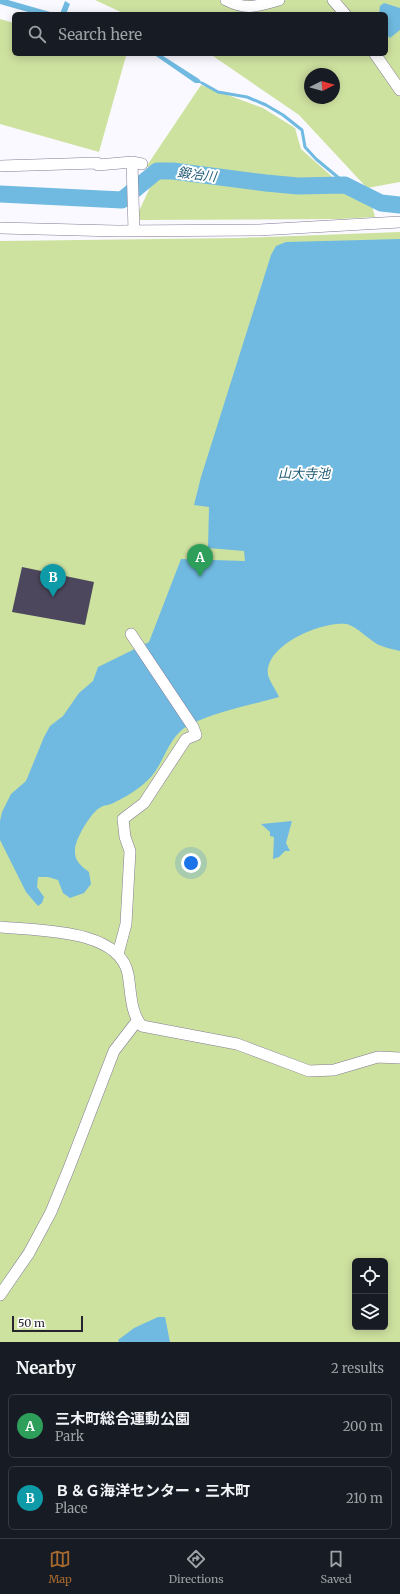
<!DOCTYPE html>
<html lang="en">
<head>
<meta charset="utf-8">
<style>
  body { margin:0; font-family:Merriweather,"Noto Sans JP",serif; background:#20242c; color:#f1f3f6 }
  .controls { position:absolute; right:12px; bottom:12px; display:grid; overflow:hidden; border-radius:6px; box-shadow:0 2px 10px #0003 }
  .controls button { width:36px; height:36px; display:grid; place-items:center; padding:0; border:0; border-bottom:1px solid #363941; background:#171b24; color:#f1f3f6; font:20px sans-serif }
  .compass { position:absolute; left:304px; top:68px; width:36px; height:36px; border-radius:50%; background:#171b24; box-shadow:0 2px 10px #0003; rotate:84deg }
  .scale { position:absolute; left:12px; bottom:10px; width:71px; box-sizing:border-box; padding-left:4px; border:2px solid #26242e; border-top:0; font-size:11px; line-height:14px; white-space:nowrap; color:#26242e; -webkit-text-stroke:3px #fff; paint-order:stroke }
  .you { position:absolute; left:191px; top:863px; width:14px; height:14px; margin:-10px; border:3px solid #fff; border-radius:50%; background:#1a73e8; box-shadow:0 0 0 6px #1a73e833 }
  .badge { display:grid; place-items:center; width:26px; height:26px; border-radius:50%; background:#a86b2f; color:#fff; font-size:13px; font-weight:700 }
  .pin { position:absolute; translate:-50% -33px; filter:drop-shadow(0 1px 2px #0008) }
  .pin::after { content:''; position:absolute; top:21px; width:14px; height:12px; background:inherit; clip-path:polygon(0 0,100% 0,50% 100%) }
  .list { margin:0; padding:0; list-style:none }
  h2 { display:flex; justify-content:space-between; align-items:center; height:52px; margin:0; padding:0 16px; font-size:17px }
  h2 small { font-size:13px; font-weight:400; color:#9ea1a6 }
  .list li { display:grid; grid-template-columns:26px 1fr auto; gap:12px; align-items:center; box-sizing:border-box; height:64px; margin:0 8px 8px; padding:0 8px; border:1px solid #363941; border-radius:6px }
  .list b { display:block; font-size:15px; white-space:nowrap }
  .list p { margin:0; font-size:13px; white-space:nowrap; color:#9ea1a6 }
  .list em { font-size:13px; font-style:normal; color:#9ea1a6 }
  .icon { flex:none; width:22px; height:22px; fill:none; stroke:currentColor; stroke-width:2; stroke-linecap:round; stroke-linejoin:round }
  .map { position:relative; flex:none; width:400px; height:1342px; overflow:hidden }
  .search { position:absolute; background:#171b24; box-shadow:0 2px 10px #0003; left:12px; right:12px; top:12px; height:44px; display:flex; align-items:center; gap:10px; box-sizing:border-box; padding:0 14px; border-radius:6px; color:#9ea1a6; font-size:15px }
  .sheet { height:196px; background:#171b24 }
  nav { display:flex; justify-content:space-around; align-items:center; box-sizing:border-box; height:56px; border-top:1px solid #363941; background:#171b24; font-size:11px; color:#9ea1a6 }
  nav a { display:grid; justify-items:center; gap:2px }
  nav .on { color:#a86b2f }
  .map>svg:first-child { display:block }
</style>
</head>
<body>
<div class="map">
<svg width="400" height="1342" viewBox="0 0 400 1342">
  <rect width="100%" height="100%" fill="#faf9ff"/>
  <!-- green -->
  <path fill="#cee2a0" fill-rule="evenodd" d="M95 0H400V182L367 188 299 115 210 54H386V14H125ZM310 74H334V98H310Z
    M0 19 14 23V54H120L126 56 99 152 0 124Z
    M201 85 263 108 295 128 301 149 337 181 267 178 176 167H146Z
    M156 175 275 188 344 190 361 198 372 206 375 217 340 219 140 220V217L137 215Z
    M400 232V1342H0V241L239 238ZM355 1261H385V1327H355Z"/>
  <!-- water -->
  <path fill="#70bae1" d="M0 0H8L57 14H35L0 4Z
    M65 1 70 4 66 14H60Z
    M384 3 400 8V30L390 38 386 34V14H379L380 6Z
    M153 54H160L199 79 202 83H195Z
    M346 184 390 203 400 202V208L378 205 345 187Z
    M400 239V651C393 649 386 648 379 645 369 640 355 625 346 624 322 621 264 645 268 675 270 682 276 690 279 697 251 705 215 712 189 725 167 737 165 764 148 780 139 789 126 797 115 802 111 805 105 805 101 807 91 812 75 839 75 850 74 861 82 867 89 872L91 884 84 893 70 898 63 893 58 880 48 877H38L37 887 44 897 42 903 38 906 26 892 0 840V821L2 812 11 794 26 781 44 737 50 726 63 716 79 693 93 681 98 667 149 642 181 559 245 561 244 551 208 548 209 507 194 505 201 477 271 255 276 246 286 242Z
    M292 821 286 843 290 851H285L279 857 273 859 274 837 270 836V832L261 824Z
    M158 1317H165L170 1342H119L118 1340 134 1328Z"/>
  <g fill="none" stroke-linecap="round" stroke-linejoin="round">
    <!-- stream -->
    <path stroke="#70bae1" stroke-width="3" d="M202 83 218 92 247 97 266 105 283 115 302 130 305 147 316 159 346 184"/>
    <!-- river -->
    <path stroke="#70bae1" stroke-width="17" d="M0 194 122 200 157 171H173L266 183 298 186 345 185 381 203 400 205"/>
  </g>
  <!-- building -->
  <path fill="#4d475d" d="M22 567 94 582 85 625 12 612Z"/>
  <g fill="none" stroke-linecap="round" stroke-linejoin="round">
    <defs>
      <path id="minor" d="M226 0C247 11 257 6 279 0
        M333 0 345 14
        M375 54 400 90
        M132 162 134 231
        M0 166 97 163 98 165 132 162 142 164
        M0 228 117 231 259 230 400 222
        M0 927C36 931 119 928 128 974 131 990 130 1013 142 1026L237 1044 309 1071 334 1070 378 1057 400 1058
        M118 954 126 924 130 851 125 837 123 819 144 803 186 739 196 735 193 727 131 634
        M0 1295 29 1253 51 1212 69 1168 114 1051 137 1021"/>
    </defs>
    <!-- minor casing -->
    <use href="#minor" stroke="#827c94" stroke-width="12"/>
    <!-- minor -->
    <use href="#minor" stroke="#fff" stroke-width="11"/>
  </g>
  <g text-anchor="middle" stroke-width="4" stroke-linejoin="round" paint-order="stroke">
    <!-- water labels -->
    <g font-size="13" font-style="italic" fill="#225b76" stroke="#fff">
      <text transform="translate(197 174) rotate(7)" y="5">鍛冶川</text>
      <text x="304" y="478">山大寺池</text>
    </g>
  </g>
</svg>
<div class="controls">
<button><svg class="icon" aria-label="locate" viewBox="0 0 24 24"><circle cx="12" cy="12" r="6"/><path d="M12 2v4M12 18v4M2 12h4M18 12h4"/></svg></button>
<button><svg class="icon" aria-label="layers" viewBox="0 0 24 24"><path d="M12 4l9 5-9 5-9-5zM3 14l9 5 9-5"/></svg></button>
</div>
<svg class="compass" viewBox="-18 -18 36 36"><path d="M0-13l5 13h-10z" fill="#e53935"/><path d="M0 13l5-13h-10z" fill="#9ea1a6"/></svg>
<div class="scale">50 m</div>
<div class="you"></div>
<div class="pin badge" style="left:200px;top:577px;background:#2e9e5b">A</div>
<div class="pin badge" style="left:53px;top:597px;background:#0f9aa8">B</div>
<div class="search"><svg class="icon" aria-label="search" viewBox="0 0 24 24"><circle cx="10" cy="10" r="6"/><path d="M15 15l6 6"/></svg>Search here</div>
</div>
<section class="sheet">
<h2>Nearby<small>2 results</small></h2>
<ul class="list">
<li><span class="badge" style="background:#2e9e5b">A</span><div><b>三木町総合運動公園</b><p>Park</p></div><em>200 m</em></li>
<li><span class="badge" style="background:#0f9aa8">B</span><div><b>Ｂ＆Ｇ海洋センター・三木町</b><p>Place</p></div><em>210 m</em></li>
</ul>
</section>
<nav>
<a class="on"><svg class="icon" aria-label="map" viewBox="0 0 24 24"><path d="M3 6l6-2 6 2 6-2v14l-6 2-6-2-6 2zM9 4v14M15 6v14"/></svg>Map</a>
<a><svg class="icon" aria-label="directions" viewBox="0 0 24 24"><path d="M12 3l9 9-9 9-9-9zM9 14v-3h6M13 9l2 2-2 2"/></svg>Directions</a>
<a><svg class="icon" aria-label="saved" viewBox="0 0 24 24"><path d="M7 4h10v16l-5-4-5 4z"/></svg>Saved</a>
</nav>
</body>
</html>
